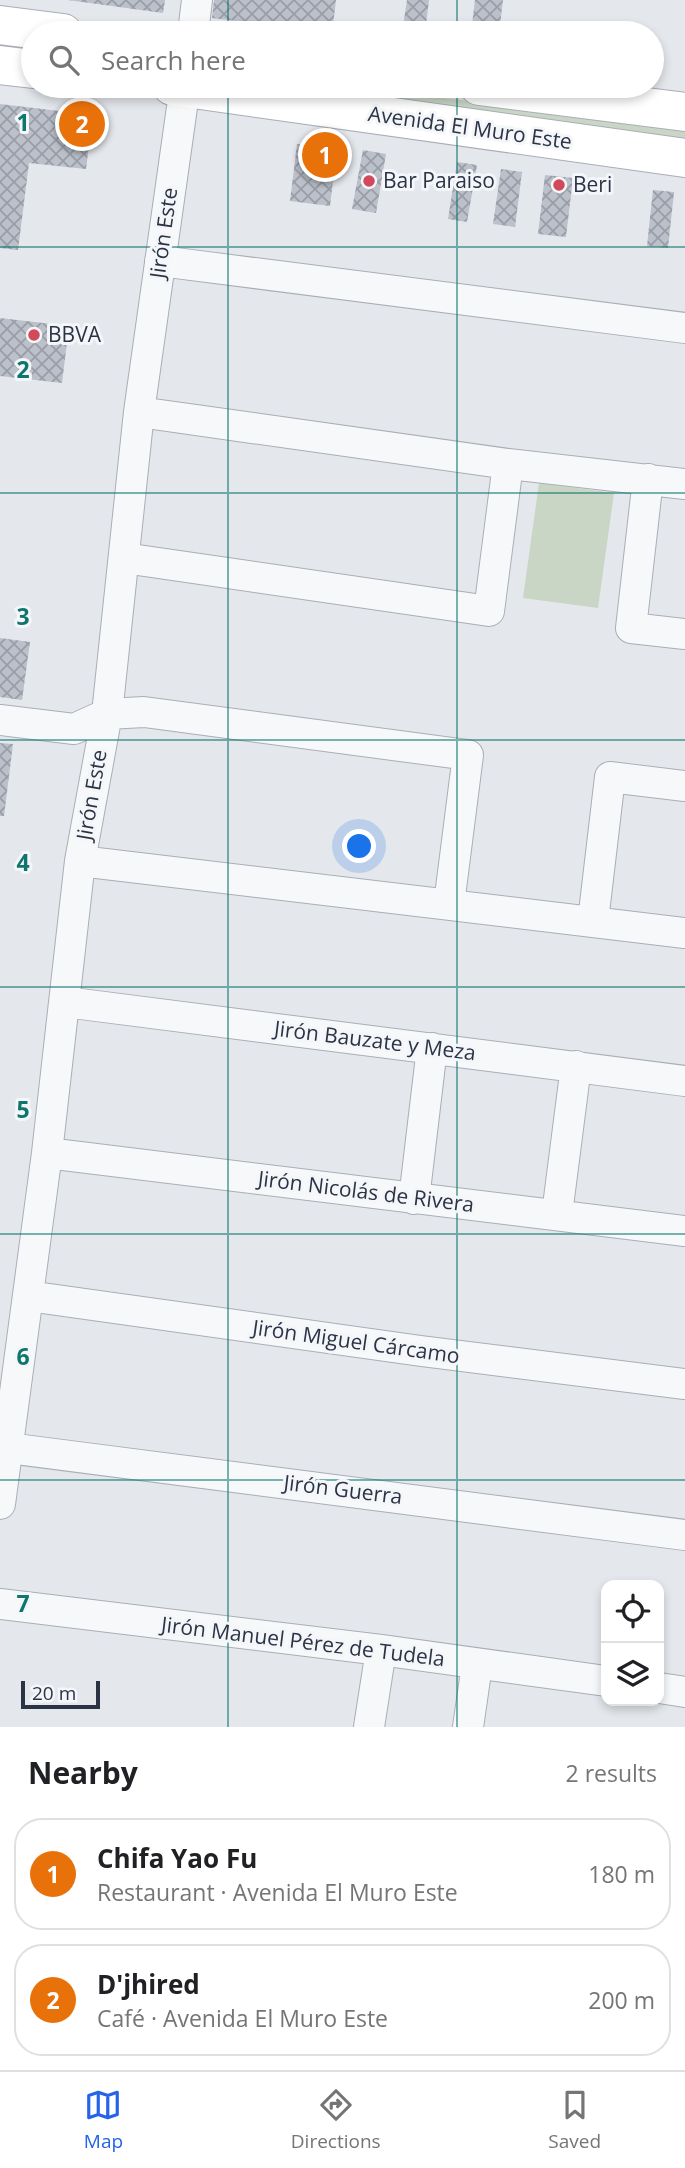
<!DOCTYPE html>
<html lang="en">
<head>
<meta charset="utf-8">
<style>
  body { margin:0; font-family:"Open Sans",sans-serif; background:#f2f2f2; color:#202124 }
  .controls { position:absolute; right:21px; bottom:21px; display:grid; overflow:hidden; border-radius:14px; box-shadow:0 4px 10px #0003 }
  .controls button { width:63px; height:63px; display:grid; place-items:center; padding:0; border:0; border-bottom:2px solid #e0e0e0; background:#fff; color:#202124; font:35px sans-serif }
  .scale { position:absolute; left:21px; bottom:18px; width:79px; box-sizing:border-box; padding-left:7px; border:4px solid #2b3445; border-top:0; font-size:19px; line-height:24px; white-space:nowrap; color:#2b3445; -webkit-text-stroke:5px #f4f6f9; paint-order:stroke }
  .you { position:absolute; left:360px; top:847px; width:24px; height:24px; margin:-18px; border:5px solid #fff; border-radius:50%; background:#1a73e8; box-shadow:0 0 0 10px #1a73e833 }
  .badge { display:grid; place-items:center; width:46px; height:46px; border-radius:50%; background:#2563eb; color:#fff; font-size:23px; font-weight:700 }
  .pin { position:absolute; translate:-50% -50%; border:4px solid #fff; box-shadow:0 2px 7px #0006 }
  .list { margin:0; padding:0; list-style:none }
  h2 { display:flex; justify-content:space-between; align-items:center; height:91px; margin:0; padding:0 28px; font-size:30px }
  h2 small { font-size:23px; font-weight:400; color:#757577 }
  .list li { display:grid; grid-template-columns:46px 1fr auto; gap:21px; align-items:center; box-sizing:border-box; height:112px; margin:0 14px 14px; padding:0 14px; border:2px solid #e0e0e0; border-radius:28px }
  .list b { display:block; font-size:26px; white-space:nowrap }
  .list p { margin:0; font-size:23px; white-space:nowrap; color:#757577 }
  .list em { font-size:23px; font-style:normal; color:#757577 }
  .icon { flex:none; width:38px; height:38px; fill:none; stroke:currentColor; stroke-width:2; stroke-linecap:round; stroke-linejoin:round }
  .map { position:relative; flex:none; width:685px; height:1727px; overflow:hidden }
  .search { position:absolute; background:#fff; box-shadow:0 4px 10px #0003; left:21px; right:21px; top:21px; height:77px; display:flex; align-items:center; gap:18px; box-sizing:border-box; padding:0 24px; border-radius:38px; color:#757577; font-size:26px }
  .sheet { height:343px; background:#fff }
  nav { display:flex; justify-content:space-around; align-items:center; box-sizing:border-box; height:98px; border-top:2px solid #e0e0e0; background:#fff; font-size:19px; color:#757577 }
  nav a { display:grid; justify-items:center; gap:4px }
  nav .on { color:#2563eb }
  .map>svg:first-child { display:block }
</style>
</head>
<body>
<div class="map">
<svg width="685" height="1727" viewBox="0 0 685 1727">
  <defs>
    <pattern id="building-cross-hatch" width="8" height="8" patternUnits="userSpaceOnUse" patternTransform="scale(1.75)"><rect width="8" height="8" fill="#bbc0ca"/><path d="M0 0l8 8M0 8l8-8" fill="none" stroke="#989da6"/></pattern>
  </defs>
  <rect width="100%" height="100%" fill="#e4e7ec"/>
  <!-- grass -->
  <path fill="#c9d6c5" d="M219 86H350L685 129V147Z
    M539 483 614 493 598 608 523 598Z"/>
  <!-- building -->
  <path fill="url(#building-cross-hatch)" d="M68 0H165L163 13Z
    M214 0H336L332 33 212 18Z
    M407 0H429L425 33H402Z
    M475 0H503L499 33H471Z
    M0 104 93 115 86 169 29 163 18 250 0 248Z
    M297 144 337 148 330 206 290 201Z
    M363 150 386 154 376 213 352 209Z
    M457 162 477 165 467 222 448 219Z
    M501 169 522 172 515 227 493 224Z
    M545 175 573 178 566 237 538 234Z
    M653 190 674 192 668 248 647 246Z
    M0 318 69 326 62 383 0 376Z
    M0 638 30 642 22 700 0 697Z
    M0 743 13 744 4 816H0Z"/>
  <g fill="none" stroke-linecap="round" stroke-linejoin="round">
    <defs>
      <path id="minor" d="M193 33 197 0
        M160 261 685 328
        M139 412 508 464 685 484
        M648 479 631 628 685 634
        M124 558 489 611 508 464
        M0 720 74 729 107 714 144 712 468 755 449 904
        M80 861 685 933
        M593 921 610 777 685 786
        M65 1002 685 1081
        M47 1153 685 1231
        M414 1199 432 1048
        M557 1214 576 1066
        M28 1296 421 1351 685 1384
        M0 1447 685 1535
        M0 1504 47 1153 80 861 107 714 139 412 185 86
        M0 1604 381 1650 606 1681
        M659 1688 685 1692
        M369 1727 381 1650
        M468 1727 477 1665"/>
      <path id="secondary" d="M0 25 63 33
        M0 65 33 69
        M172 86 685 158
        M479 86 685 112"/>
    </defs>
    <!-- minor casing -->
    <use href="#minor" stroke="#a9aeb7" stroke-width="32"/>
    <!-- secondary casing -->
    <use href="#secondary" stroke="#a9aeb7" stroke-width="40"/>
    <!-- minor -->
    <use href="#minor" stroke="#f7f8fa" stroke-width="30"/>
    <!-- secondary -->
    <use href="#secondary" stroke="#fff" stroke-width="38"/>
  </g>
  <!-- grid -->
  <path fill="none" stroke="#0f766e" stroke-width="2" stroke-opacity="0.55" d="M228 0V33M457 0V33M228 86V1727M457 86V1727M0 247H685M0 493H685M0 740H685M0 987H685M0 1234H685M0 1480H685"/>
  <!-- markers -->
  <g fill="#d1495b" stroke="#f4f6f9" stroke-width="2.5">
    <circle cx="369" cy="181" r="7"/>
    <circle cx="559" cy="185" r="7"/>
    <circle cx="34" cy="335" r="7"/>
  </g>
  <g text-anchor="middle" stroke-width="6" stroke-linejoin="round" paint-order="stroke">
    <!-- street labels -->
    <g font-size="21" fill="#2b3445" stroke="#f4f6f9">
      <text transform="translate(470 128) rotate(8)" y="7">Avenida El Muro Este</text>
      <text transform="translate(164 233) rotate(-82)" y="7">Jirón Este</text>
      <text transform="translate(92 795) rotate(-80)" y="7">Jirón Este</text>
      <text transform="translate(375 1041) rotate(7)" y="7">Jirón Bauzate y Meza</text>
      <text transform="translate(366 1192) rotate(7)" y="7">Jirón Nicolás de Rivera</text>
      <text transform="translate(356 1342) rotate(8)" y="7">Jirón Miguel Cárcamo</text>
      <text transform="translate(343 1490) rotate(7)" y="7">Jirón Guerra</text>
      <text transform="translate(303 1642) rotate(7)" y="7">Jirón Manuel Pérez de Tudela</text>
    </g>
    <!-- poi labels -->
    <g font-size="21" fill="#2b3445" stroke="#f4f6f9" text-anchor="start">
      <text x="383" y="188">Bar Paraiso</text>
      <text x="573" y="192">Beri</text>
      <text x="48" y="342">BBVA</text>
    </g>
  </g>
  <g font-size="23" text-anchor="middle" font-weight="bold" fill="#0f766e" stroke="#f4f6f9" stroke-width="6" stroke-linejoin="round" paint-order="stroke">
    <text x="23" y="131">1</text>
    <text x="23" y="378">2</text>
    <text x="23" y="625">3</text>
    <text x="23" y="871">4</text>
    <text x="23" y="1118">5</text>
    <text x="23" y="1365">6</text>
    <text x="23" y="1612">7</text>
  </g>
</svg>
<div class="controls">
<button><svg class="icon" aria-label="locate" viewBox="0 0 24 24"><circle cx="12" cy="12" r="6"/><path d="M12 2v4M12 18v4M2 12h4M18 12h4"/></svg></button>
<button><svg class="icon" aria-label="layers" viewBox="0 0 24 24"><path d="M12 4l9 5-9 5-9-5zM3 14l9 5 9-5"/></svg></button>
</div>
<div class="scale">20 m</div>
<div class="you"></div>
<div class="pin badge" style="left:325px;top:155px;background:#e8710a">1</div>
<div class="pin badge" style="left:82px;top:124px;background:#e8710a">2</div>
<div class="search"><svg class="icon" aria-label="search" viewBox="0 0 24 24"><circle cx="10" cy="10" r="6"/><path d="M15 15l6 6"/></svg>Search here</div>
</div>
<section class="sheet">
<h2>Nearby<small>2 results</small></h2>
<ul class="list">
<li><span class="badge" style="background:#e8710a">1</span><div><b>Chifa Yao Fu</b><p>Restaurant · Avenida El Muro Este</p></div><em>180 m</em></li>
<li><span class="badge" style="background:#e8710a">2</span><div><b>D'jhired</b><p>Café · Avenida El Muro Este</p></div><em>200 m</em></li>
</ul>
</section>
<nav>
<a class="on"><svg class="icon" aria-label="map" viewBox="0 0 24 24"><path d="M3 6l6-2 6 2 6-2v14l-6 2-6-2-6 2zM9 4v14M15 6v14"/></svg>Map</a>
<a><svg class="icon" aria-label="directions" viewBox="0 0 24 24"><path d="M12 3l9 9-9 9-9-9zM9 14v-3h6M13 9l2 2-2 2"/></svg>Directions</a>
<a><svg class="icon" aria-label="saved" viewBox="0 0 24 24"><path d="M7 4h10v16l-5-4-5 4z"/></svg>Saved</a>
</nav>
</body>
</html>
